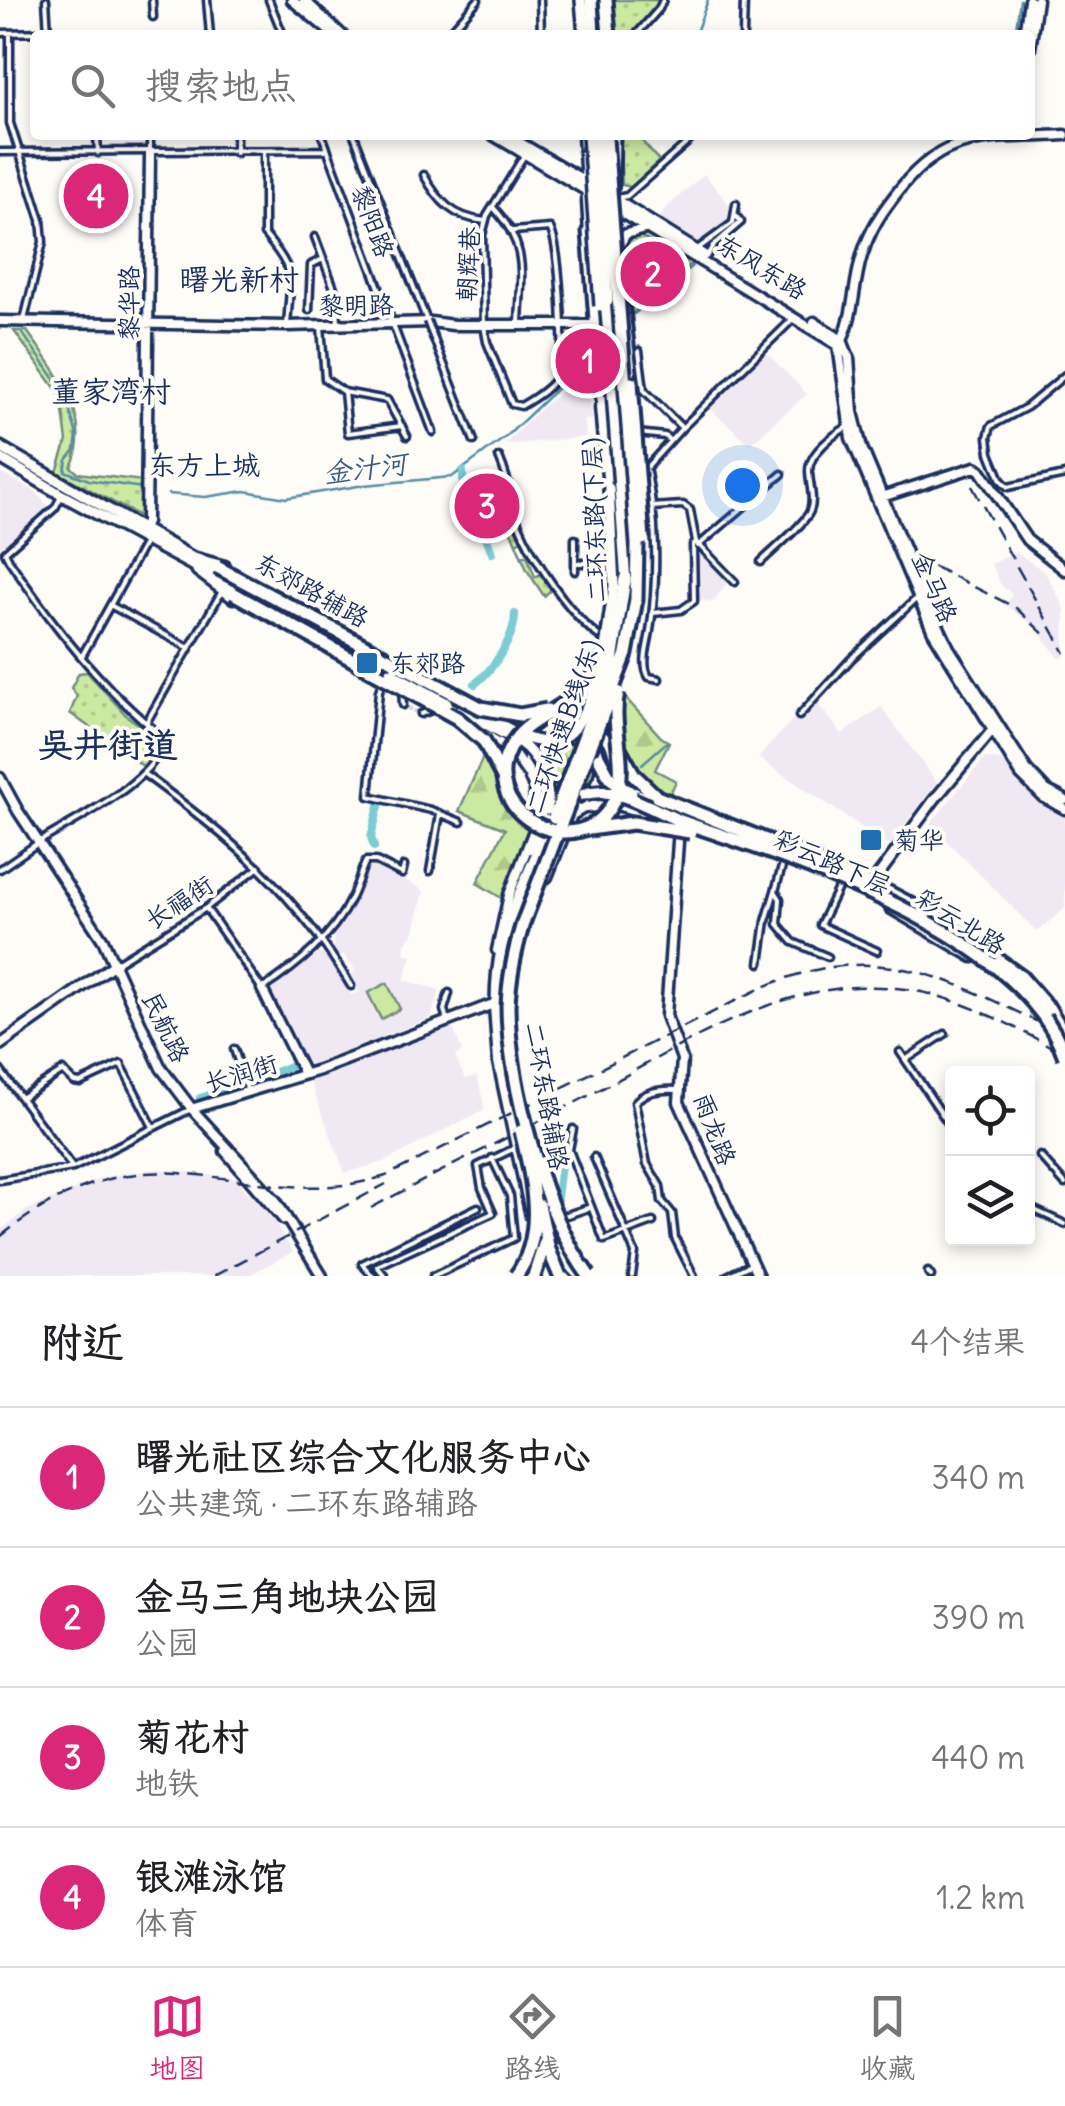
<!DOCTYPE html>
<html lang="zh">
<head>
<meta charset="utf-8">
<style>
  body { margin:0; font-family:Delius,"LXGW WenKai TC",sans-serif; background:#f2f2f2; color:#202124 }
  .controls { position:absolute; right:30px; bottom:30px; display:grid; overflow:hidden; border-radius:10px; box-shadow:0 5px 15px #0003 }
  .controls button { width:90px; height:90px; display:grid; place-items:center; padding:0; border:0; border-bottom:2px solid #e0e0e0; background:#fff; color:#202124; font:50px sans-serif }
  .you { position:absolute; left:742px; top:485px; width:35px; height:35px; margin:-25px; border:8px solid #fff; border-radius:50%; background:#1a73e8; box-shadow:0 0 0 15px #1a73e833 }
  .badge { display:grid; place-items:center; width:65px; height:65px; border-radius:50%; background:#db2777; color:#fff; font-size:32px; font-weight:700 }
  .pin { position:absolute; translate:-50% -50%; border:5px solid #fff; box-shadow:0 2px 10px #0006 }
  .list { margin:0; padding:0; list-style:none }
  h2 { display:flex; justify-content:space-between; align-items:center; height:130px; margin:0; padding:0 40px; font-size:42px }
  h2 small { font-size:32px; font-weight:400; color:#757577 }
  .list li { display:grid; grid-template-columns:65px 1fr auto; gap:30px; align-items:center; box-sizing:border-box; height:140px; padding:0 40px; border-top:2px solid #e0e0e0 }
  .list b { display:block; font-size:38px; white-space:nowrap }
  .list p { margin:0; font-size:32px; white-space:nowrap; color:#757577 }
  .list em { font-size:32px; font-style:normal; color:#757577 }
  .icon { flex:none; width:55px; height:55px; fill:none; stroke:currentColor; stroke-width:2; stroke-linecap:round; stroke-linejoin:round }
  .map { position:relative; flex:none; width:1065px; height:1276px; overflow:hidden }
  .search { position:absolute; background:#fff; box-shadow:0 5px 15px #0003; left:30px; right:30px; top:30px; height:110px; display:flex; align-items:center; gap:25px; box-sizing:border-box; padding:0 35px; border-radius:10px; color:#757577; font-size:38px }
  .sheet { height:690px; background:#fff }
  nav { display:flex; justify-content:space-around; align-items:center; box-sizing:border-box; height:140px; border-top:2px solid #e0e0e0; background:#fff; font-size:28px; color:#757577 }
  nav a { display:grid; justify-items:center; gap:5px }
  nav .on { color:#db2777 }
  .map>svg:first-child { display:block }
</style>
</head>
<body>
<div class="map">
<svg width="1065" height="1276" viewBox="0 0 1065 1276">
  <defs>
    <pattern id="green-dots" width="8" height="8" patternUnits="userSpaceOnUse" patternTransform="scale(2.5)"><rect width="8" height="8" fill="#cbe9a0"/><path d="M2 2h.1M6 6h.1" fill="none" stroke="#aec88c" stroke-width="1.8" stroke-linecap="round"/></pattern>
    <pattern id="forest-firs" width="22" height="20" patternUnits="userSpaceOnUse" patternTransform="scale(2.5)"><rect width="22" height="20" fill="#cbe9a0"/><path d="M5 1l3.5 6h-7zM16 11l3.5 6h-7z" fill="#aec88c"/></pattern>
  </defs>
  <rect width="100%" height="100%" fill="#fdfcf7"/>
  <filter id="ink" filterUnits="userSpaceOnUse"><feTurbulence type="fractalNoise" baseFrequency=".01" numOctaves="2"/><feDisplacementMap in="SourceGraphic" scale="20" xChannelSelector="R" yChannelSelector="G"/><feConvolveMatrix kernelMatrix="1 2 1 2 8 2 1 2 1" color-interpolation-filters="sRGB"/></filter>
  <g filter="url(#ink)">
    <!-- built -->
    <path fill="#f0e9f4" d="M704 174 732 208V218L700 245 659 218 667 207Z
      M765 351 807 394 750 444 707 406Z
      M566 388H588L592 419 585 420 586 437 504 445 540 409Z
      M0 473 35 491 51 510 0 548Z
      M696 549 728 582 713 602 697 599Z
      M1016 552 1045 572 1065 609V656L1060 659 1035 627 1006 605 1012 594 1001 585 991 564Z
      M817 703 842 734 881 707 937 782 889 845 758 758 797 715 801 717Z
      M985 758 1005 761 1045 806 1065 815V908L1037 932 930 824Z
      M375 862 424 891 413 934 405 943 404 953 412 955 404 980 440 990 431 1018 304 1068 269 994 270 988 315 953 327 955 351 995 359 992 351 976 355 970 344 955 338 956 334 948 333 933 357 897 365 867Z
      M451 1023 462 1051 455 1056 465 1079 477 1076 485 1109 384 1162 345 1173 309 1079Z
      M157 1169 238 1178 245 1191 267 1210 293 1252 247 1276H0V1231L25 1211 104 1177Z"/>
    <!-- green -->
    <path fill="url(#green-dots)" stroke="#738c7f" stroke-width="2.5" d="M612 0H660L631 35H613Z
      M619 135H647L642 141 659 161 631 187 622 185Z
      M639 236 692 263 631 315 625 248 630 239Z
      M14 331H27C55 371 95 417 71 467L78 473 143 481 141 517 57 472 67 441 61 396Z
      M508 505 523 539 516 543 522 557 527 555 535 577 543 573 552 589 544 596 527 570 501 507Z
      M87 672 127 716 161 740 160 749 143 766 70 713 77 696 71 688 79 673Z"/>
    <!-- forest -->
    <path fill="url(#forest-firs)" stroke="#738c7f" stroke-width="2.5" d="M621 693 661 737 669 742 655 770 676 781 665 804C653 799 637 794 629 783 612 761 621 720 621 693Z
      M531 765a41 41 0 1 1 82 0a41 41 0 1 1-82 0Z
      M487 748 532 828 503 899 477 883 505 829 459 811Z"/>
    <!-- pitch -->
    <path fill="#cbe9a0" stroke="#738c7f" stroke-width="2.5" d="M387 983 400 1009 381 1019 368 993Z"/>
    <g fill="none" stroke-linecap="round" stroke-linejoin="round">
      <!-- stream -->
      <path stroke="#558da6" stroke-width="2.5" d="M695 35 708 0
        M1015 35 1020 0
        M708 246 724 235
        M634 314 692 266
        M21 331 64 392 77 435 75 450 67 460 65 471 89 480 142 488
        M168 494 205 497 245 491 286 498 364 485 452 477 507 436 584 363
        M642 764 667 742"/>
      <!-- river -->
      <path stroke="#7cccd6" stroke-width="8" d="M463 471V492L475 508 492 553
        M475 684C493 670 515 637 515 614
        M374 847 371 837 380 802
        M256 1080 293 1065
        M200 1098 234 1087
        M556 1206 565 1131"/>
      <!-- street-tunnel -->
      <path stroke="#d0d3d8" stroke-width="4" stroke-dasharray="4 2" stroke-linecap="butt" d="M403 705 420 714"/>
      <defs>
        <path id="street" d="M152 0 153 17
          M207 0 210 35
          M269 0 283 35
          M540 0 541 35
          M0 33 48 32 46 0
          M10 33V123L41 220 43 242 24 320
          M447 35 478 0
          M636 35 659 9 663 0
          M743 35 744 0
          M97 135 98 153
          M322 135 433 432
          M354 135 427 321
          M0 152 328 150
          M264 152V234C298 274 290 276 287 326
          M236 153V135
          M150 154V135
          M424 175C438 201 453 218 485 221
          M617 198 627 196 696 135
          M493 207C529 246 521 273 519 323
          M513 231 550 228C560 247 565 347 560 369 557 385 533 399 521 406L512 404 487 342 484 326 482 235 487 216 525 154
          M315 237 337 296 338 325
          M696 250 733 223 736 204
          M706 257 713 246 741 222 736 216
          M309 310 311 265 323 259
          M321 326 325 379 344 392 387 400 407 436
          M430 329 474 441
          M639 351 644 390 682 428
          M1065 375 1027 407 991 426 988 437 990 453 1001 480 1008 487 1065 475
          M344 392 348 433 402 426
          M637 433 665 436 670 441
          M499 457C506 473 509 486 512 502 519 541 570 618 603 639
          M651 507 683 505 690 510 696 542 735 582
          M575 539V571
          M698 546 782 474
          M761 562C773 550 804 525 810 511 815 499 809 484 809 471 809 453 834 434 849 426
          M576 563H610
          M110 605 189 648
          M653 613 681 610 694 601 693 545 696 542
          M82 656 145 542
          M383 679 379 691 369 796 431 810 461 822
          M659 679 649 677C641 664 648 646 650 631 658 579 657 520 646 468L682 428 792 320
          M402 689 403 705
          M421 714 434 709
          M799 716 851 659 916 599
          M146 723 221 593
          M144 774C230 837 296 893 351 986
          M39 842C70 822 166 777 162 736 101 688 52 624 9 560L5 552 55 508 62 495
          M784 860 775 891 780 899 778 924 793 942 828 957
          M0 869 35 845
          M430 871 440 814
          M840 884 820 925 877 951
          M206 908 262 989C298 965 332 938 351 898 357 886 360 873 366 861H376L402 874 404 866
          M118 962 206 908 259 867
          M760 963 766 921 775 891
          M492 1006 496 1062 529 1217
          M447 1019 444 1010 449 993
          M234 1049 248 1092
          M900 1052 952 1129
          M907 1059 945 1034
          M0 1070 72 1167
          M678 1090C663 1089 645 1091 635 1102L647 1164 660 1186 662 1201 672 1213 675 1238 694 1276
          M21 1098 63 1071 74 1082 80 1083 121 1064 153 1127
          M573 1129 569 1150 604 1240 653 1222
          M1040 1156 1065 1184
          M594 1157 635 1253 632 1276
          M0 1180 73 1168 187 1111
          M1028 1207 1065 1224
          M558 1218 591 1207
          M928 1272 931 1276
          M373 1276 362 1264 478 1207
          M385 1276 377 1266 493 1213 482 1188 478 1166 515 1148
          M433 1276 514 1238 510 1196 492 1158
          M727 1276 752 1264"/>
        <path id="secondary" d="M292 0 334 35
          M304 0 342 35
          M1024 35 1029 0
          M1030 49 1037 0
          M493 135 587 191
          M507 135 585 181
          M583 135 589 234
          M610 196 704 255
          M612 207 838 345
          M616 251 626 234 645 229
          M0 321 287 326 431 322 453 325H593
          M814 322 842 340
          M842 340 849 358 853 412 862 448 922 591 949 648 1027 770 1046 790 1065 800
          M841 341C854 318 853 287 861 259 867 236 878 217 893 198 944 127 987 140 1065 135
          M838 345 851 438 933 632 1021 775 1043 797 1065 809
          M600 407 604 453
          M882 497 975 467 980 470 1027 540 1065 570
          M143 530 146 522 150 154
          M196 558 225 566
          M197 571 233 598
          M562 720 578 704 590 685
          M597 728 610 744 615 758
          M479 731 511 750 527 773
          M612 741V701
          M0 778 18 811 103 940 161 1068 192 1109 276 1201 322 1276
          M630 790 658 803
          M552 805C508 776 527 720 579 722
          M565 810 617 805 663 819
          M679 827 666 1016 682 1059 679 1102 758 1276
          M547 877 572 815 604 796 614 777
          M868 880 927 911 1006 963
          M871 885 934 800 995 727
          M890 908 973 957
          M497 950 509 895 536 825 534 791
          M262 989 304 1074
          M1048 1004 1065 1032
          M0 1045 116 963
          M191 1109 319 1070 496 1003
          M225 1151 284 1220
          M544 1197 554 1237"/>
        <path id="primary" d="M581 0 584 35
          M0 447 219 573
          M604 449 609 488
          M0 458 62 495 242 592
          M260 602 390 672 394 678
          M442 705 447 703 519 742
          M470 708 522 736
          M541 767a30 30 0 1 1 60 0a30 30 0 1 1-60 0Z
          M532 849 547 810
          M519 1137C503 1074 487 1011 502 946 512 904 533 864 549 824
          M537 1223 547 1276
          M549 1234 561 1256 580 1276"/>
        <path id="highway" d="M591 0 593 35
          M606 0 609 35
          M612 185 613 135
          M589 231 602 395 614 445
          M622 301 630 371
          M620 750 634 775 657 797"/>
      </defs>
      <!-- street casing -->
      <use href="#street" stroke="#1b2f5e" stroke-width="11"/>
      <!-- secondary casing -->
      <use href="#secondary" stroke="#1b2f5e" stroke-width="15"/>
      <!-- primary casing -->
      <use href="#primary" stroke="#1b2f5e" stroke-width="16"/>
      <!-- highway casing -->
      <use href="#highway" stroke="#1b2f5e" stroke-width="19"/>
      <!-- street -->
      <use href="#street" stroke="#fdfcf7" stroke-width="4"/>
      <!-- secondary -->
      <use href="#secondary" stroke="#fdfcf7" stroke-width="8"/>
      <!-- primary -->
      <use href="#primary" stroke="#fdfcf7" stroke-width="9"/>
      <!-- highway -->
      <use href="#highway" stroke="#fdfcf7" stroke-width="11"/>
      <!-- rail -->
      <path stroke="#1b2f5e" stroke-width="2.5" stroke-dasharray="15 8" stroke-linecap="butt" d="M972 486 1065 653
        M933 566 1016 608 1048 638
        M371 1208C442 1170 515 1134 586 1097 683 1046 782 976 896 988 957 994 1012 1026 1065 1054
        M0 1237C51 1195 111 1168 178 1173 253 1179 310 1199 386 1176L759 989C882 934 955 983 1065 1035
        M214 1276 386 1184"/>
      <defs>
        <path id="street-bridge" d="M427 321 430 329"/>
        <path id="primary-bridge" d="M588 135 600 306
          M605 298 626 582
          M604 655 614 586 609 488
          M390 672 447 703
          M522 736C575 759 587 708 600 669
          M519 742C539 755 551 786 547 810"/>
        <path id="highway-bridge" d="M597 135 607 301
          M631 383 643 539
          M217 567 481 708 520 715 547 710
          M233 593 457 718 484 741 503 778
          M586 686 609 651
          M569 700C551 714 527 722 514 741 467 810 583 873 615 798 629 765 610 727 618 692
          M599 758 610 778 631 793
          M585 794C616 783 656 813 686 823 798 861 1024 934 1065 1057
          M657 797 799 853
          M554 818 612 661 625 579
          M589 829 633 823 690 832
          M794 852 869 884
          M1000 962 1021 977 1048 1008
          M539 1205 549 1250 560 1276
          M516 1276C547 1234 532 1178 521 1131
          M534 1276 545 1242
          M589 1276C544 1216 508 1081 508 1006 509 977 515 950 523 923L626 654 636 599 637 544 606 138"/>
      </defs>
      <!-- street-bridge casing -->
      <use href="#street-bridge" stroke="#1b2f5e" stroke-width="11" stroke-linecap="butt"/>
      <!-- primary-bridge casing -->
      <use href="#primary-bridge" stroke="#1b2f5e" stroke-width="16" stroke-linecap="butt"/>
      <!-- highway-bridge casing -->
      <use href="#highway-bridge" stroke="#1b2f5e" stroke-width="19" stroke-linecap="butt"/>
      <!-- street-bridge -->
      <use href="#street-bridge" stroke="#fdfcf7" stroke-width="4"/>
      <!-- primary-bridge -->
      <use href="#primary-bridge" stroke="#fdfcf7" stroke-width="9"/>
      <!-- highway-bridge -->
      <use href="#highway-bridge" stroke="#fdfcf7" stroke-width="11"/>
    </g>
  </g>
  <!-- markers -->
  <g fill="#1f6fb2" stroke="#fdfcf7" stroke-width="4">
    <rect x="355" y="651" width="24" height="24" rx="5"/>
    <rect x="859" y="828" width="24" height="24" rx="5"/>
  </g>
  <g text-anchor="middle" stroke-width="8" stroke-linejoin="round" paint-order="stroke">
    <!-- street labels -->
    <g font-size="25" fill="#1b2f5e" stroke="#fdfcf7">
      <text transform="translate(373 221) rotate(69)" y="9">黎阳路</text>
      <text transform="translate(468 264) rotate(-87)" y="9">朝辉巷</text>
      <text transform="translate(762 267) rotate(31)" y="9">东风东路</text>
      <text transform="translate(129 303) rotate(-90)" y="9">黎华路</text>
      <text transform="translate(356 305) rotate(-1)" y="9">黎明路</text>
      <text transform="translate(594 520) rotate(-92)" y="9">二环东路(下层)</text>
      <text transform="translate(935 587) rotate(66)" y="9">金马路</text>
      <text transform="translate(312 590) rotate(29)" y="9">东郊路辅路</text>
      <text transform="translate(563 726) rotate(-71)" y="9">二环快速B线(东)</text>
      <text transform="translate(833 862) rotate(24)" y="9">彩云路下层</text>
      <text transform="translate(179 902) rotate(-33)" y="9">长福街</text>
      <text transform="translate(961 921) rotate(32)" y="9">彩云北路</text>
      <text transform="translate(166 1027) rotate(64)" y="9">民航路</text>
      <text transform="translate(241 1073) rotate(-17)" y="9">长润街</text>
      <text transform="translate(547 1096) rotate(80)" y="9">二环东路辅路</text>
      <text transform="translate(715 1129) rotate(69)" y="9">雨龙路</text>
    </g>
    <!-- poi labels -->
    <g font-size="25" fill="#1b2f5e" stroke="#fdfcf7" text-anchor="start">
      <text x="390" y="672">东郊路</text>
      <text x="894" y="849">菊华</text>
    </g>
    <!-- neighbourhood labels -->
    <g font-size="28" fill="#1b2f5e" stroke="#fdfcf7">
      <text x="204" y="475">东方上城</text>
    </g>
    <!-- water labels -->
    <g font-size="28" font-style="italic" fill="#385e82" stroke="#fdfcf7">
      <text transform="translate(365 468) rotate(-7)" y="10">金汁河</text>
    </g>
    <!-- quarter labels -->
    <g font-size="30" fill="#1b2f5e" stroke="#fdfcf7">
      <text x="239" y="290">曙光新村</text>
      <text x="111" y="402">董家湾村</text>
    </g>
    <!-- district labels -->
    <g font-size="35" font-weight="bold" fill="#1b2f5e" stroke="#fdfcf7">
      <text x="108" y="757">吴井街道</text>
    </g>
  </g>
</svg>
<div class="controls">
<button><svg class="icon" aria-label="locate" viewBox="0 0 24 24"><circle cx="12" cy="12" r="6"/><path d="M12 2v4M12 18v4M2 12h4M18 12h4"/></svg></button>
<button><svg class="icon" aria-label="layers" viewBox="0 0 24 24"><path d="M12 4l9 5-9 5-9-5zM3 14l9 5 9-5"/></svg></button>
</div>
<div class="you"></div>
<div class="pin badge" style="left:588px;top:361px">1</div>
<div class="pin badge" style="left:653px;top:274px">2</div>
<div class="pin badge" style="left:487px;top:506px">3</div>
<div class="pin badge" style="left:96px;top:196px">4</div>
<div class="search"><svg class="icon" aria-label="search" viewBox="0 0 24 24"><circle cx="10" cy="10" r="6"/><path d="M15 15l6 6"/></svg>搜索地点</div>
</div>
<section class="sheet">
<h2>附近<small>4个结果</small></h2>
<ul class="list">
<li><span class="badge">1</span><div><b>曙光社区综合文化服务中心</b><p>公共建筑 · 二环东路辅路</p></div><em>340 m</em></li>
<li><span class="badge">2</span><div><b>金马三角地块公园</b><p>公园</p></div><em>390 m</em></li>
<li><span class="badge">3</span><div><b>菊花村</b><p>地铁</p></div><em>440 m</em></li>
<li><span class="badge">4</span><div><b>银滩泳馆</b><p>体育</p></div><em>1.2 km</em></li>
</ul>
</section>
<nav>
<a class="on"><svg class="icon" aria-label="map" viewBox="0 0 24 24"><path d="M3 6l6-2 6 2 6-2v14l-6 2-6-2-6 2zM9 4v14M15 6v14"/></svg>地图</a>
<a><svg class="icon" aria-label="directions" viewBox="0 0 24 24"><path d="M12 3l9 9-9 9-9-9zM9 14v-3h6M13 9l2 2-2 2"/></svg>路线</a>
<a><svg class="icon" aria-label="saved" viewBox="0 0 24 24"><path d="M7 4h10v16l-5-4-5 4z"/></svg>收藏</a>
</nav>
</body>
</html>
